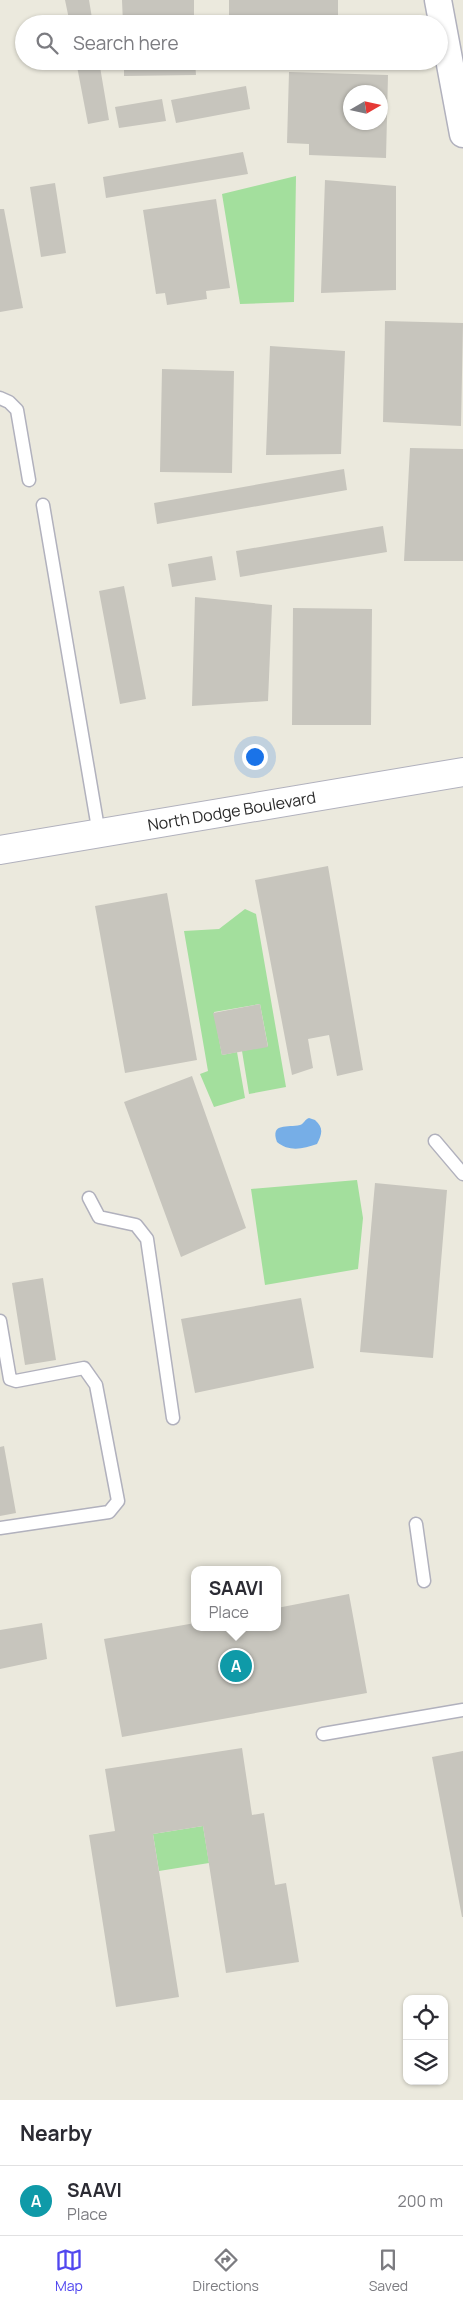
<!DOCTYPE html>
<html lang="en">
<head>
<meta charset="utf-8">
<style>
  body { margin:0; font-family:Manrope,sans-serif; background:#f7f7f7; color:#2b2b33 }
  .controls { position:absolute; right:15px; bottom:15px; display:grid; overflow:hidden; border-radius:10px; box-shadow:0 1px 4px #0004 }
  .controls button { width:45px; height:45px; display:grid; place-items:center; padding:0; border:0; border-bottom:1px solid #e1e1e2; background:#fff; color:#2b2b33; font:25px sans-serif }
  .compass { position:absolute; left:343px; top:85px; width:45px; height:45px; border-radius:50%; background:#fff; box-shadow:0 1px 4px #0004; rotate:81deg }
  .you { position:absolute; left:254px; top:756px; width:18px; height:18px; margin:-12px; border:4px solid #fff; border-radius:50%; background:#1a73e8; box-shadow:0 0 0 8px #1a73e833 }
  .badge { display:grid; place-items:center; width:32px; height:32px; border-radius:50%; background:#5147ef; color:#fff; font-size:16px; font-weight:700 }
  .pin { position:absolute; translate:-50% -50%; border:2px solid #fff; box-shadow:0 1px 5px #0006 }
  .popup { position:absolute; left:191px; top:1566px; width:90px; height:65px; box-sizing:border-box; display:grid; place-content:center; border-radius:10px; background:#fff; filter:drop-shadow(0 1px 4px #0005); font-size:16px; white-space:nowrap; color:#7c7c81 }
  .popup b { font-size:19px; color:#2b2b33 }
  .popup::after { content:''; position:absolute; left:50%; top:100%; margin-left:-10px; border:10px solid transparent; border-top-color:#fff }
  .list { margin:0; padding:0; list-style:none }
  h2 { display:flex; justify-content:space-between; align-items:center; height:65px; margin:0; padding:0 20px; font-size:21px }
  h2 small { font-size:16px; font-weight:400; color:#7c7c81 }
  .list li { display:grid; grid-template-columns:32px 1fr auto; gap:15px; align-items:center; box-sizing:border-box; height:70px; padding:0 20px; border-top:1px solid #e1e1e2 }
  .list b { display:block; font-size:19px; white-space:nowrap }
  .list p { margin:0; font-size:16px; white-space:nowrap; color:#7c7c81 }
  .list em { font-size:16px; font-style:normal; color:#7c7c81 }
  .icon { flex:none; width:28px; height:28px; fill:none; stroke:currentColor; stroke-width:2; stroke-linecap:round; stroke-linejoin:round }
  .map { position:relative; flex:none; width:463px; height:2100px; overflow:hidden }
  .search { position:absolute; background:#fff; box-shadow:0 1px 4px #0004; left:15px; right:15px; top:15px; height:55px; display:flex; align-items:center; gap:12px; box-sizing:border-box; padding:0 18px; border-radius:28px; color:#7c7c81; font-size:19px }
  .sheet { height:135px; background:#fff }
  nav { display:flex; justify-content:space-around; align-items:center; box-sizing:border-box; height:70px; border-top:1px solid #e1e1e2; background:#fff; font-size:14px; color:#7c7c81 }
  nav a { display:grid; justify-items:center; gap:2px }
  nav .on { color:#5147ef }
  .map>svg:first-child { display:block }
</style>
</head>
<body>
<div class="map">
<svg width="463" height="2100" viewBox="0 0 463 2100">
  <rect width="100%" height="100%" fill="#ebe9dd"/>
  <!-- green -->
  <path fill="#a3df9d" d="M296 176 294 302 240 304 222 194Z
    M245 909 256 914 286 1087 249 1094 242 1051 268 1046 260 1004 214 1012 222 1055 237 1052 245 1098 214 1107 200 1074 208 1071 184 931 219 929Z
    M357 1180 363 1218 358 1269 265 1285 251 1189Z
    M203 1826 209 1863 159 1871 153 1834Z"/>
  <!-- water -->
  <path fill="#76aee7" d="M309 1118 315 1120C324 1128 322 1134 317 1144 303 1149 289 1152 277 1142 270 1122 288 1128 300 1125 304 1124 304 1120 309 1118Z"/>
  <!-- building -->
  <path fill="#c7c5bd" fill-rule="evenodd" d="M65 0H89L93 24H70Z
    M122 0H194V24H123Z
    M229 0H338V24H229Z
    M76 61H99L109 120 88 124Z
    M124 61H195L196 75 124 76Z
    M289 72 388 75 386 158 309 155V144L287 143ZM350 92H380V122H350Z
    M246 86 250 109 176 123 171 100Z
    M162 99 166 121 119 128 115 107Z
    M243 152 248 174 106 198 103 177Z
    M325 180 396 186V290L321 293Z
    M55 183 66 253 41 257 30 187Z
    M216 199 230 288 206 291 207 299 167 305 165 293 156 294 143 210Z
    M0 209H4L23 308 0 312Z
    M385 321 463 323 461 426 383 422Z
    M270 346 345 351 341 454 266 455Z
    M162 369 234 371 232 473 160 472Z
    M410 448 463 449V561H404Z
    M344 469 347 490 157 524 154 503Z
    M383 526 387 552 240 577 236 551Z
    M212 556 216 580 172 587 168 564Z
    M124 586 146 699 120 704 99 591Z
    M195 597 272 605 268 701 192 706Z
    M293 608 372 609 371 725H292Z
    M328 866 363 1070 337 1076 329 1035 308 1039 313 1068 292 1075 255 880Z
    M167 893 197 1060 125 1073 95 906Z
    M260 1004 268 1047 222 1055 213 1013Z
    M192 1076 246 1228 181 1257 124 1102Z
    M375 1183 447 1190 433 1358 360 1352Z
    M43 1278 56 1360 25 1365 12 1283Z
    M301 1298 314 1368 195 1393 181 1319Z
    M4 1446 16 1513 0 1516V1447Z
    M349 1594 367 1693 122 1737 104 1639 195 1623V1627H277V1608Z
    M42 1623 47 1659 0 1669V1630Z
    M242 1748 252 1815 264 1813 275 1885 286 1883 299 1962 226 1973 203 1826 153 1834 179 1997 116 2007 89 1835 115 1831 105 1769Z
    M463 1751V1917H462L432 1757Z"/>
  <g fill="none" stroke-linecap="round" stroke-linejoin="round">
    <defs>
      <path id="lane" d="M0 398 9 402 17 410 29 480
        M43 505 99 834
        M435 1141 463 1174
        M89 1198 99 1217 136 1225 147 1239 173 1418
        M0 1321 10 1379 16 1381 84 1368 96 1385 118 1501 109 1512 0 1528
        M416 1524 424 1581
        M323 1734 463 1710"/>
      <path id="street" d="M438 0 463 134"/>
      <g id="secondary">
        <path id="s1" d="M0 850 463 772"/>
      </g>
    </defs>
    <!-- lane casing -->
    <use href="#lane" stroke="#b1b1bd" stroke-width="15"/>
    <!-- street casing -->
    <use href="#street" stroke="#b1b1bd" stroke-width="29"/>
    <!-- secondary casing -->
    <use href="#secondary" stroke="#b1b1bd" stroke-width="30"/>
    <!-- lane -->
    <use href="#lane" stroke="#fff" stroke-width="12"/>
    <!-- street -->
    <use href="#street" stroke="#fff" stroke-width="26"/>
    <!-- secondary -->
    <use href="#secondary" stroke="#fff" stroke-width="28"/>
  </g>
  <g text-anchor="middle" stroke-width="4.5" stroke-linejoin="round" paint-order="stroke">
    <!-- street labels -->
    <g font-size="16" fill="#2a2a2a" stroke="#fff">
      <text dy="6" stroke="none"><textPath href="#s1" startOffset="235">North Dodge Boulevard</textPath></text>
    </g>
  </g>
</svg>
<div class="controls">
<button><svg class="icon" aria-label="locate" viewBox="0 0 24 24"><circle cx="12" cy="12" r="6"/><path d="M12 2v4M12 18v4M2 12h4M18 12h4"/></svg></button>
<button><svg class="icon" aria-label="layers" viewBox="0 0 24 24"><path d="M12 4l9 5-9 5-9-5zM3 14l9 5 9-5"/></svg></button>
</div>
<svg class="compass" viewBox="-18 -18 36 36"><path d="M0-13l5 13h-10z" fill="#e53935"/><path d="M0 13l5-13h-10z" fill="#7c7c81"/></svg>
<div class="you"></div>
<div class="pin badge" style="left:236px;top:1666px;background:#0f9aa8">A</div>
<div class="popup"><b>SAAVI</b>Place</div>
<div class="search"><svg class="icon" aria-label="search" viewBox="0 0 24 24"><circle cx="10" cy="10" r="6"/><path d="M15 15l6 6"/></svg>Search here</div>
</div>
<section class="sheet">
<h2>Nearby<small></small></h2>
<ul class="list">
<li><span class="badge" style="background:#0f9aa8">A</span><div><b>SAAVI</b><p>Place</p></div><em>200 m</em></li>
</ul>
</section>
<nav>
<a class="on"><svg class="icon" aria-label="map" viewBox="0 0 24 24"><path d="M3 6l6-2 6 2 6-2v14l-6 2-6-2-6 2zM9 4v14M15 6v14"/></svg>Map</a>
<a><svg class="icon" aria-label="directions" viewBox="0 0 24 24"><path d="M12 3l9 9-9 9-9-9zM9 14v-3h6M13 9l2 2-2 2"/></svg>Directions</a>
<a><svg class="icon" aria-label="saved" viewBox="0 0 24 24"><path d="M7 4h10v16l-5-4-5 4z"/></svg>Saved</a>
</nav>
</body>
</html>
